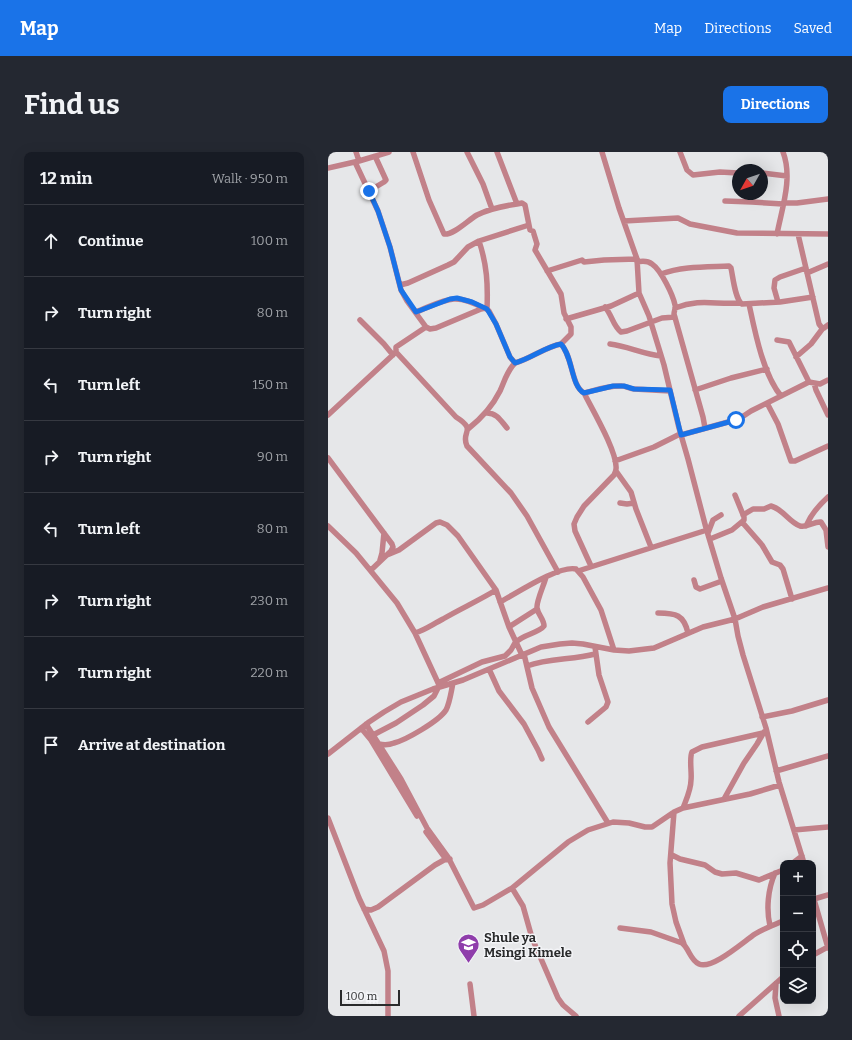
<!DOCTYPE html>
<html lang="en">
<head>
<meta charset="utf-8">
<style>
  body { margin:0; font-family:Bitter,serif; background:#242831; color:#f1f3f6 }
  .controls { position:absolute; right:12px; bottom:12px; display:grid; overflow:hidden; border-radius:8px; box-shadow:0 4px 16px #0002 }
  .controls button { width:36px; height:36px; display:grid; place-items:center; padding:0; border:0; border-bottom:1px solid #363941; background:#171b24; color:#f1f3f6; font:20px sans-serif }
  .compass { position:absolute; left:404px; top:12px; width:36px; height:36px; border-radius:50%; background:#171b24; box-shadow:0 4px 16px #0002; rotate:230deg }
  .scale { position:absolute; left:12px; bottom:10px; width:60px; box-sizing:border-box; padding-left:4px; border:2px solid #2a2b2c; border-top:0; font-size:11px; line-height:14px; white-space:nowrap; color:#2a2b2c; -webkit-text-stroke:3px #f3f4f7; paint-order:stroke }
  .stop { position:absolute; width:12px; height:12px; margin:-9px; border:3px solid #1a73e8; border-radius:50%; background:#fff }
  .stop.end { background:#1a73e8; border-color:#fff; box-shadow:0 1px 4px #0008 }
  .list { margin:0; padding:0; list-style:none }
  h2 { display:flex; justify-content:space-between; align-items:center; height:52px; margin:0; padding:0 16px; font-size:17px }
  h2 small { font-size:13px; font-weight:400; color:#9ea1a6 }
  .list li { display:grid; grid-template-columns:26px 1fr auto; gap:12px; align-items:center; box-sizing:border-box; height:72px; padding:0 16px; border-top:1px solid #363941 }
  .list b { display:block; font-size:15px; white-space:nowrap }
  .list em { font-size:13px; font-style:normal; color:#9ea1a6 }
  .icon { flex:none; width:22px; height:22px; fill:none; stroke:currentColor; stroke-width:2; stroke-linecap:round; stroke-linejoin:round }
  .map { position:relative; flex:none; width:500px; height:864px; overflow:hidden; border-radius:8px }
  header { display:flex; align-items:center; gap:24px; box-sizing:border-box; height:56px; padding:0 20px; background:#1a73e8; color:#fff }
  header strong { font-size:19px }
  nav { display:flex; gap:22px; margin-inline-start:auto; font-size:14px }
  .intro { display:flex; align-items:center; justify-content:space-between; box-sizing:border-box; height:96px; padding:0 24px }
  h1 { margin:0; font-size:28px }
  .button { padding:10px 18px; border-radius:8px; background:#1a73e8; color:#fff; font-size:14px; font-weight:700 }
  main { display:flex; gap:24px; padding:0 24px }
  aside { flex:1; background:#171b24; border-radius:8px; box-shadow:0 4px 16px #0002 }
  .map>svg:first-child { display:block }
</style>
</head>
<body>
<header>
<strong>Map</strong>
<nav><a>Map</a><a>Directions</a><a>Saved</a></nav>
</header>
<div class="intro"><h1>Find us</h1><a class="button">Directions</a></div>
<main>
<aside>
<h2>12 min<small>Walk · 950 m</small></h2>
<ul class="list">
<li><svg class="icon" aria-label="ahead" viewBox="0 0 24 24"><path d="M12 20V5M6 11l6-6 6 6"/></svg><div><b>Continue</b></div><em>100 m</em></li>
<li><svg class="icon" aria-label="right" viewBox="0 0 24 24"><path d="M7 20v-9h11M14 6l5 5-5 5"/></svg><div><b>Turn right</b></div><em>80 m</em></li>
<li><svg class="icon" aria-label="left" viewBox="0 0 24 24"><path d="M17 20v-9H6M10 6l-5 5 5 5"/></svg><div><b>Turn left</b></div><em>150 m</em></li>
<li><svg class="icon" aria-label="right" viewBox="0 0 24 24"><path d="M7 20v-9h11M14 6l5 5-5 5"/></svg><div><b>Turn right</b></div><em>90 m</em></li>
<li><svg class="icon" aria-label="left" viewBox="0 0 24 24"><path d="M17 20v-9H6M10 6l-5 5 5 5"/></svg><div><b>Turn left</b></div><em>80 m</em></li>
<li><svg class="icon" aria-label="right" viewBox="0 0 24 24"><path d="M7 20v-9h11M14 6l5 5-5 5"/></svg><div><b>Turn right</b></div><em>230 m</em></li>
<li><svg class="icon" aria-label="right" viewBox="0 0 24 24"><path d="M7 20v-9h11M14 6l5 5-5 5"/></svg><div><b>Turn right</b></div><em>220 m</em></li>
<li><svg class="icon" aria-label="arrive" viewBox="0 0 24 24"><path d="M6 21V4h12l-3 4 3 4H6"/></svg><div><b>Arrive at destination</b></div></li>
</ul>
</aside>
<div class="map">
<svg width="500" height="864" viewBox="0 0 500 864">
  <rect width="100%" height="100%" fill="#e6e7e9"/>
  <g fill="none" stroke-linecap="round" stroke-linejoin="round">
    <!-- minor -->
    <path stroke="#c28189" stroke-width="5.5" d="M28 0 31 9
      M85 0 101 48 116 82C126 83 140 68 149 63 161 57 175 54 189 52L194 51 197 53 202 78 205 79 209 92 207 98 233 142 236 161 243 175V182L233 192
      M139 0 155 32 164 57
      M169 0 189 52
      M274 0 291 56 309 107 311 141 321 164 336 213 351 276 360 307 378 376 393 426 407 467 410 484 415 503 438 576 451 630 476 711
      M352 0 359 18 365 23 392 20 410 21
      M27 10 50 59 62 95 73 138 79 149 98 175 102 177 108 176 153 157 157 156 161 159 168 172 182 205 187 211C202 207 219 194 233 192 245 205 243 234 256 241 268 238 281 233 294 234 298 234 302 237 306 237L342 239
      M0 16 31 9 61 0
      M434 21 459 24
      M41 39 56 30 58 28 47 4
      M397 49 424 50 455 52
      M456 51H469L500 47
      M296 69 350 66 362 72 409 81 500 82
      M449 82C454 56 465 26 455 0
      M470 82 491 172 494 176H496L500 173
      M151 89C159 113 160 132 159 157
      M309 110C314 109 320 109 324 112 333 118 345 143 347 153 348 156 346 159 346 162L375 265 377 276
      M219 119 254 108 256 110 276 108 309 107
      M479 121 500 112
      M333 122C354 114 379 115 401 114L403 116C405 125 407 147 414 152L452 150 485 145
      M72 133 80 131 120 113 126 110 140 95 151 89 201 73
      M450 150 446 136 447 128 452 125 478 116
      M421 152C427 180 435 222 453 244
      M277 155C284 163 285 174 293 180L299 179 334 166 347 165
      M347 156C373 146 387 153 412 151
      M88 160C116 149 126 139 155 156
      M238 167 283 154 311 141
      M32 168 56 192 65 203
      M98 175 68 195V200L128 265C150 279 132 279 139 294L183 341 199 364 230 420
      M449 188 461 190 481 230
      M282 192C299 194 315 202 333 204
      M468 205 483 192 495 176
      M486 231 488 238 500 263
      M367 238 403 226 439 217
      M256 241C264 257 290 301 288 317 288 319 287 321 286 323L256 354 249 365 246 372 247 379 263 414
      M439 251 450 272 463 309H467L500 294
      M159 261C169 261 173 269 179 276
      M0 263 68 200
      M140 277C154 266 164 255 172 239 177 228 179 219 187 211
      M353 283 411 267 423 259 481 230 492 232 500 228
      M0 306 64 392 65 395 63 399 43 418
      M287 309 326 295 352 282
      M288 319 303 340 308 357 323 395
      M292 351 299 352 306 351
      M415 363 425 357H436L443 354C455 357 461 370 472 374 480 376 486 369 493 370L498 378 500 395
      M414 370 434 393 444 410 452 413 455 417 464 447
      M0 374 28 401 69 451 87 481 112 535
      M478 374C483 362 490 354 500 345
      M380 381 385 368 393 363
      M382 387 404 378 416 368V365L407 343
      M59 403 71 398 108 371 112 370 119 373 130 384 168 438 181 475 194 503
      M52 408 54 401 56 381
      M250 419 379 378
      M366 428 368 435 372 437 394 429
      M172 450C189 441 231 413 248 417L255 425 273 458 286 498
      M330 461C348 461 356 463 360 481
      M181 475 209 457
      M87 481C97 478 105 472 115 467 132 457 150 449 168 438
      M188 490C196 482 211 481 216 474 216 467 210 463 209 456 208 450 216 433 218 425
      M196 502 204 536 221 575 280 671
      M199 514C221 506 245 508 267 502
      M161 517 171 539 196 572 210 598 214 607
      M110 531 154 510 177 504 183 498 188 489
      M434 565 464 559 500 548
      M260 570 278 555 280 550 271 523 267 495
      M38 572 73 627 99 676 120 705 146 756 155 753 184 736 240 690 260 678 285 670 301 671 317 675H324L346 660 355 656 422 642 452 633
      M33 576 43 588 89 664
      M45 583 68 571 95 553 106 544 110 536
      M51 592C56 593 61 593 66 591 78 588 111 569 118 558 122 550 123 540 125 531
      M0 602 41 570 56 560 73 550 105 537 135 528 213 495 232 492 244 491 255 492 286 498 301 499 326 496 375 475 407 467 435 455 500 436
      M448 619 500 604
      M396 647 416 611 429 592 436 580
      M355 656C358 648 363 638 363 628 364 621 361 606 364 600L374 595 435 581
      M346 660 342 711 344 752 348 770 356 792
      M0 666 31 746 56 799 60 819V864
      M466 678 500 675
      M98 680 117 706
      M344 703 352 707 377 713 387 720 394 722 408 721 431 728 455 718
      M465 711 474 704
      M184 736 195 754 204 786 230 846 235 853 248 864
      M485 744 500 796
      M486 747 500 743
      M36 757 43 758 50 755 107 713 116 708 122 707
      M442 774C438 757 440 737 447 721
      M292 776 323 780 354 791C361 796 362 808 371 812 384 818 415 790 427 782 435 777 446 773 455 769
      M485 803 500 795
      M448 831 447 846 451 864
      M142 832 146 864
      M411 864 455 825"/>
  </g>
  <g fill="none" stroke-linecap="round" stroke-linejoin="round">
    <!-- route -->
    <path stroke="#1a73e8" stroke-width="5" d="M41 39 50 59 62 95 73 138 88 160 122 147 129 146 144 150 159 157 168 172 182 205 187 211C202 207 219 194 233 192 245 205 243 234 256 241L285 234H296L306 237 342 238 353 283 408 268"/>
  </g>
  <!-- icons -->
  <defs>
    <symbol id="school-pin" viewBox="-11 -11 22 30"><path d="M0 17L-7.5 6A9.5 9.5 0 1 1 7.5 6Z" fill="#8f3dab" stroke="#f3f4f7"/><path d="M0-5L7-2L0 1L-7-2ZM-4 1L0 2.5L4 1V4Q0 6-4 4Z" fill="#fff"/></symbol>
  </defs>
  <g fill-rule="evenodd">
    <use href="#school-pin" x="128" y="780" width="25" height="34"/>
  </g>
  <g text-anchor="middle" stroke-width="3" stroke-linejoin="round" paint-order="stroke">
    <!-- poi labels -->
    <g font-size="13" font-weight="bold" fill="#2a2b2c" stroke="#f3f4f7" text-anchor="start">
      <text x="156" y="790">Shule ya<tspan x="156" dy="15">Msingi Kimele</tspan></text>
    </g>
  </g>
</svg>
<div class="controls">
<button>+</button>
<button>−</button>
<button><svg class="icon" aria-label="locate" viewBox="0 0 24 24"><circle cx="12" cy="12" r="6"/><path d="M12 2v4M12 18v4M2 12h4M18 12h4"/></svg></button>
<button><svg class="icon" aria-label="layers" viewBox="0 0 24 24"><path d="M12 4l9 5-9 5-9-5zM3 14l9 5 9-5"/></svg></button>
</div>
<svg class="compass" viewBox="-18 -18 36 36"><path d="M0-13l5 13h-10z" fill="#e53935"/><path d="M0 13l5-13h-10z" fill="#9ea1a6"/></svg>
<div class="scale">100 m</div>
<div class="stop" style="left:408px;top:268px"></div>
<div class="stop end" style="left:41px;top:39px"></div>
</div>
</main>
</body>
</html>
